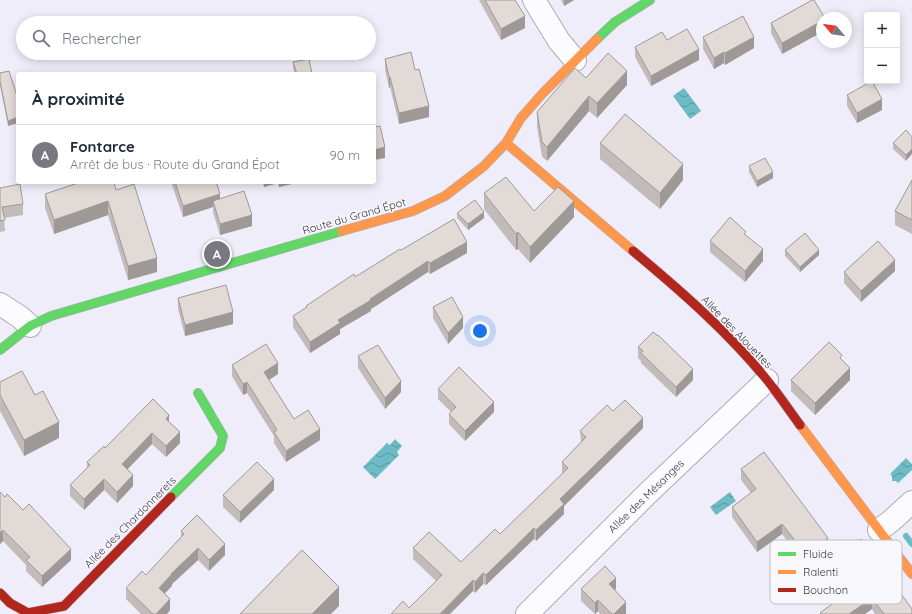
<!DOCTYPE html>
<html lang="fr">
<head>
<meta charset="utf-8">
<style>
  body { margin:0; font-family:Quicksand,sans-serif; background:#f2f2f3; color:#1f2937 }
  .controls { position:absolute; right:12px; top:12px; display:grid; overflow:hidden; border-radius:4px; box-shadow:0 2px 10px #0003 }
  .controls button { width:36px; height:36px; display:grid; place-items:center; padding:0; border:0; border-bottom:1px solid #e0e1e3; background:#fff; color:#1f2937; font:20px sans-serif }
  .compass { position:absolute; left:816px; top:12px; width:36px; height:36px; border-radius:50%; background:#fff; box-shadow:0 2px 10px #0003; rotate:299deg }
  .you { position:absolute; left:480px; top:331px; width:14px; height:14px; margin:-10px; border:3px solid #fff; border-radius:50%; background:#1a73e8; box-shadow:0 0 0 6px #1a73e833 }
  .badge { display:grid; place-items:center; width:26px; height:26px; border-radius:50%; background:#797882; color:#fff; font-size:13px; font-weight:700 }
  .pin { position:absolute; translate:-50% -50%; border:2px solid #fff; box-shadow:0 1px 4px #0006 }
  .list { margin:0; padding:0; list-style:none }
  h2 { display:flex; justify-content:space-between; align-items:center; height:52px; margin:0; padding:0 16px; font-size:17px }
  h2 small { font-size:13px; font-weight:400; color:#747a83 }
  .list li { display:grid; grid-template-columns:26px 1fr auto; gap:12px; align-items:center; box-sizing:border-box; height:60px; padding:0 16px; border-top:1px solid #e0e1e3 }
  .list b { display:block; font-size:15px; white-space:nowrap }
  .list p { margin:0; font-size:13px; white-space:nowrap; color:#747a83 }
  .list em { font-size:13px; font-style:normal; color:#747a83 }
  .icon { flex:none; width:22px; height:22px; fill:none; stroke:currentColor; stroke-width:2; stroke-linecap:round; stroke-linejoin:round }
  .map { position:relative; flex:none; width:912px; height:614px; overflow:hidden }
  .search { position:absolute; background:#fff; box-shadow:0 2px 10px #0003; left:16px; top:16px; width:360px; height:44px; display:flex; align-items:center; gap:10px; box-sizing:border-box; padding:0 14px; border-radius:22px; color:#747a83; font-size:15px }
  .panel { position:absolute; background:#fff; box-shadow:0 2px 10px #0003; left:16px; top:72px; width:360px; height:112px; border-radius:4px }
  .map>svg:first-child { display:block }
</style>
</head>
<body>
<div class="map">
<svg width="912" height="614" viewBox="0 0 912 614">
  <defs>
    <pattern id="water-waves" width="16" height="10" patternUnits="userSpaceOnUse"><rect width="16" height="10" fill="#6cbbc5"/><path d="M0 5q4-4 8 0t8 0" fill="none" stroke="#5a99a2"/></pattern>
  </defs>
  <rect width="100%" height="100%" fill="#eeedf9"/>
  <!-- water -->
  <path fill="url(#water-waves)" d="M684 88 701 111 690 119 673 96Z
    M395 439 402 446 397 452 399 455 375 479 363 467 387 443 390 445Z
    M906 458 912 464V470L898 483 896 481H892V476L890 474Z
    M730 492 736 501 716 515 710 507Z"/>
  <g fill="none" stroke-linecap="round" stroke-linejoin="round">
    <!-- stream -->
    <path stroke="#6cbbc5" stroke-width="6" d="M906 536 912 544"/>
    <defs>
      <path id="street" d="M534 0 559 41 575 60
        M0 304 20 317 30 326
        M879 530 891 521 912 502
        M527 614 648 493 767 380"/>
      <path id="fast" d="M597 39 615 22 650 0
        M0 350 30 326 51 316 342 231
        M171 497 220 448 223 436 198 393"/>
      <path id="slow" d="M506 143 633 251
        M342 231 413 211 445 196 484 166 506 143 521 118 543 93 597 39
        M800 425 912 574"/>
      <path id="jam" d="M633 251C681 291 728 332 767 380 779 395 789 410 800 425
        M0 593 10 603 28 613 64 606 171 497"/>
    </defs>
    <!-- street casing -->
    <use href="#street" stroke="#aeadb6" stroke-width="24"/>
    <!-- fast casing -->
    <use href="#fast" stroke="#aeadb6" stroke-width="10"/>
    <!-- slow casing -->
    <use href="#slow" stroke="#aeadb6" stroke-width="10"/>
    <!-- jam casing -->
    <use href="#jam" stroke="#aeadb6" stroke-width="10"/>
    <!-- street -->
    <use href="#street" stroke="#fcfcfe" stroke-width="22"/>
    <!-- fast -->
    <use href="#fast" stroke="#63d668" stroke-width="9"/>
    <!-- slow -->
    <use href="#slow" stroke="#ff974d" stroke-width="9"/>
    <!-- jam -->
    <use href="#jam" stroke="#b3261e" stroke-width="9"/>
  </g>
  <!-- wall -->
  <path fill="#c2bbb9" d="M479 0H515L525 28 501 40Z
    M561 0H574L564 6Z
    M822 18V32L782 54 771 33V23Z
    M703 37 754 48 725 65 724 63 714 69 703 49Z
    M667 40 699 60 651 86 635 57V47Z
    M385 59 415 70 429 117 399 124 390 87 389 88 385 70Z
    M293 62 312 74H295L293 68Z
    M9 71 8 126 0 86V73Z
    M627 85 597 118 589 111 547 161 542 157 537 127V112Z
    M847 95 882 110 857 123 847 106Z
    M906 130V161L893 149V143Z
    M600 143 683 180 660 209 600 159Z
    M749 166 773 178 757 187 749 172Z
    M912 180V234L895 225V211Z
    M171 182H216L220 199 252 226 220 235 213 212V207L183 217Z
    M262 182H300L279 187 278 183 264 187Z
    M0 188 23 204V215L4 218 5 231 0 232Z
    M116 190 157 272 128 280 108 215 54 234 45 208V194Z
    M484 193 534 211 574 217 530 263 518 249 516 250 484 209Z
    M457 213 484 218 468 230 457 218Z
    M746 236 763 261 745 282 710 252V241Z
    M401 250 467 253 430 274 428 272 371 309V311L340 329V334L310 353 293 327V316L306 308V306Z
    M785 250 819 255 800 272 785 256Z
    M895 271 861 302 844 283V272Z
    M178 298 233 324 185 336 178 309Z
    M433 307 463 328 448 344 433 318Z
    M638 347 693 380 676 397 641 363V361L638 358Z
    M358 356 401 392 385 409 358 368Z
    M842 360 850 380 815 415 791 391V380Z
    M232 365 278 374 269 380 294 419 320 440 286 462 274 443V436L247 393 243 395 232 376Z
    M0 382 35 395 59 438 24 456 0 411Z
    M438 389 494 412 465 441 449 424V414L451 412 438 399Z
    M613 411 643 428 564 506V514L536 541 534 539 486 585 483 584 475 593 473 591 409 608 436 581 413 559V548L461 562 500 534 563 474 562 472V462L581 442 580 431Z
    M169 422 180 443 166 457 152 444 127 469 133 486 117 503 104 490 84 510 70 496V485L87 468V462L105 448Z
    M741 469 828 549 806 565 782 534 757 552 732 517V507L751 493 741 480Z
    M274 490 240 523 223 507V495Z
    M0 492 71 560 42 587 26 571V565L3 541 0 544Z
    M181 531 225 555 209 571 198 560 172 584V586L165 593 170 610 167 614H141L126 599V588L146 575 181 537Z
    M838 557 912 614H875L872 609 865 614H820V613L853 589 838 568Z
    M581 589H616L615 590 626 613V614H600L598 611 595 614 581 601Z"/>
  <!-- shaded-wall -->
  <path fill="#9e9996" d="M564 0H574L564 6Z
    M525 16V28L501 40V29Z
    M822 21V32L782 54V43Z
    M754 37V48L725 65V53Z
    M699 49V60L651 86V76Z
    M724 52V63L714 69V58Z
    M627 71V85L597 118V103Z
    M389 77H390V87L389 88Z
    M589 96V111L547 161V147Z
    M882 99V110L857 123V113Z
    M429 106V117L399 124V113Z
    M18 117V123L8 126V121Z
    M385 147V158L374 160V150Z
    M912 149V154L906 161V155Z
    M683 164V180L660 209V193Z
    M773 172V178L757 187V181Z
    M264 182H278V183L264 187Z
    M279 182H300L279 187Z
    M220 194V205L213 201V207L183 217V206Z
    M108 201V215L54 234V220Z
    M574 201V217L530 263V247Z
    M484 212V218L468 230V224Z
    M252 215V226L220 235V224Z
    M518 232V249L516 250V234Z
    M467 242V253L430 274V263Z
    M763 249V261L745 282V271Z
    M819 250V255L800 272V267Z
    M157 258V272L128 280V266Z
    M895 260V271L861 302V291Z
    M428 261V272L371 309V311L340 329V334L310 353V342L338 320Z
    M233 312V324L185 336V325Z
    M463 317V328L448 344V333Z
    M278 363V374L264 383V372Z
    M850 368V380L815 415V403Z
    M693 369V380L676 397V387Z
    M401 381V392L385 409V398Z
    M247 382V393L243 395V384Z
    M494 402V412L465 441V431Z
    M169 415V427L166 419Z
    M643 418V428L564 506V514L536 541V530L560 499Z
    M59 422V438L24 456V440Z
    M320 429V440L286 462V451Z
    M180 432V443L166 457V446Z
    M152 433V444L122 475V464Z
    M133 475V486L117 503V492Z
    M104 479V490L84 510V499Z
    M274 479V490L240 523V512Z
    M782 524V534L757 552V542Z
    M534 528V539L486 585V575Z
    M3 530V541L0 544V533Z
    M828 538V549L806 565V555Z
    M225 544V555L209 571V560Z
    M198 548V560L172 584V586L159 599V588L171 574Z
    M71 549V560L42 587V576Z
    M483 573V584L475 593V582Z
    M616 578V589L609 595V584Z
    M473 580V591L450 614H440Z
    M339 587V606L331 614H312Z
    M872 598V609L865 614H849Z
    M170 599V610L167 614H156Z
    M598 600V611L595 614V603Z
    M626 602V614H614Z"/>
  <!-- building -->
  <path fill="#e2dad7" stroke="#9e9996" d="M485 0H515L525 16 501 29Z
    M812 0H814L825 18H822V21L782 43 771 23Z
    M743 16 754 37 725 53 724 52 714 58 703 37Z
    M687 29 699 49 651 76 635 47 662 32 667 40Z
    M411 52 415 70 419 69 429 106 399 113 390 77H389L385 59Z
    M608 53 627 71 597 103 589 96 547 147 542 142 537 112 575 68 586 78Z
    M309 59 312 74H297L293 62Z
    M9 71 18 99V117L8 121 0 81V73Z
    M872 81 882 99 857 113 847 95Z
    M625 114 683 164 660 193 600 143Z
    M380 126 385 147 374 150V127Z
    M906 130 912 137V149L906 155 893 143Z
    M765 158 773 172 757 181 749 166Z
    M506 177 534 211 558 187 574 201 530 247 518 232 516 234 484 193Z
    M912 180V220L895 211Z
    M81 182H114L116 190 134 184 157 258 128 266 108 201 54 220 45 194Z
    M175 182H216L220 194 183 206Z
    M20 184 23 204 2 207 5 220 0 221V188Z
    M244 191 252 215 220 224 213 201Z
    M475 200 484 212 468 224 457 213Z
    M730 217 746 232 744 234 763 249 745 271 710 241Z
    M454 219 467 242 430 263 428 261 370 299 371 300 338 320 340 323 310 342 293 316 307 307 306 306 354 274 355 277 400 249 401 250Z
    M805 233 819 250 800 267 785 250Z
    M878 241 895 260 861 291 844 272Z
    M226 285 233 312 185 325 178 298Z
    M452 297 463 317 448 333 433 307Z
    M653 332 658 336V335L693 369 676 387 641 353 643 351 638 347Z
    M829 342 842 355 840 358 850 368 815 403 791 380Z
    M266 344 278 363 264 372 294 419 308 410 320 429 286 451 274 432 277 430 247 382 243 384 232 365Z
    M378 345 401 381 385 398 358 356Z
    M459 367 494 402 465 431 449 414 456 407 438 389Z
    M22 371 35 395 43 391 59 422 24 440 0 395V382Z
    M153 399 169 415 166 419 180 432 166 446 152 433 122 464 133 475 117 492 104 479 84 499 70 485 90 465 87 462 104 446 105 448Z
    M625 400 643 418 560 499 564 504 536 530 534 528 486 575 483 573 475 582 473 580 440 614H391L403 601 409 608 442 575 413 548 429 532 461 562 495 529 500 534 568 468 562 462 586 437 580 431 607 405 613 411Z
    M764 452 828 538 806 555 782 524 757 542 732 507 756 489 741 469Z
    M257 462 274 479 240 512 223 495Z
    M0 492 5 497 7 494 23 510 29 504 71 549 42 576 26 560 30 557 3 530 0 533Z
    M197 515 225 544 209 560 198 548 171 574H172L159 588 170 599 156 614H153L126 588 142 571 146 575 184 534 181 531Z
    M861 539 912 609V614H884L872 598 849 614H821L820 613 858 585 838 557Z
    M302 550 339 587 312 614H240Z
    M605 566 616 578 609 584 626 602 614 614H612L598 600 595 603 581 589Z"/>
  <g text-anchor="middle" stroke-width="3" stroke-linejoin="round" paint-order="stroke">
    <!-- street labels -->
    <g font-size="11" fill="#3a3942" stroke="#f8f7fc">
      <text transform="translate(354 216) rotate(-16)" y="4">Route du Grand Épot</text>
      <text transform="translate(737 332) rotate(46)" y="4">Allée des Alouettes</text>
      <text transform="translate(646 496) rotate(-44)" y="4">Allée des Mésanges</text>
      <text transform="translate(130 522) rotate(-45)" y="4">Allée des Chardonnerets</text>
    </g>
  </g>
  <!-- legend -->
  <rect x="770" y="540" width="132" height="64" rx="6" fill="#f8f7fc" stroke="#bfbec4" stroke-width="1"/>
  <rect x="778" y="552" width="18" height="4" fill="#63d668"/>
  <rect x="778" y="570" width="18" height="4" fill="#ff974d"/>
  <rect x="778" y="588" width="18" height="4" fill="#b3261e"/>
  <g font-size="11" fill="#3a3942">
    <text x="803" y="558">Fluide</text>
    <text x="803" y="576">Ralenti</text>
    <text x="803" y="594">Bouchon</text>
  </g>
</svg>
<div class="controls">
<button>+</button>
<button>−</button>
</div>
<svg class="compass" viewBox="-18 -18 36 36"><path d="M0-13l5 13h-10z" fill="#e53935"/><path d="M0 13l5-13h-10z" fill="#747a83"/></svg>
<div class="you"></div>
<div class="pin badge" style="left:217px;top:254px">A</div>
<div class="search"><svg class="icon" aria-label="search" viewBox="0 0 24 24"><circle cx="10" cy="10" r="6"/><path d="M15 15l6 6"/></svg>Rechercher</div>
<section class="panel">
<h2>À proximité<small></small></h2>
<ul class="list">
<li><span class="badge">A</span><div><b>Fontarce</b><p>Arrêt de bus · Route du Grand Épot</p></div><em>90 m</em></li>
</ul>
</section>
</div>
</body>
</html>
